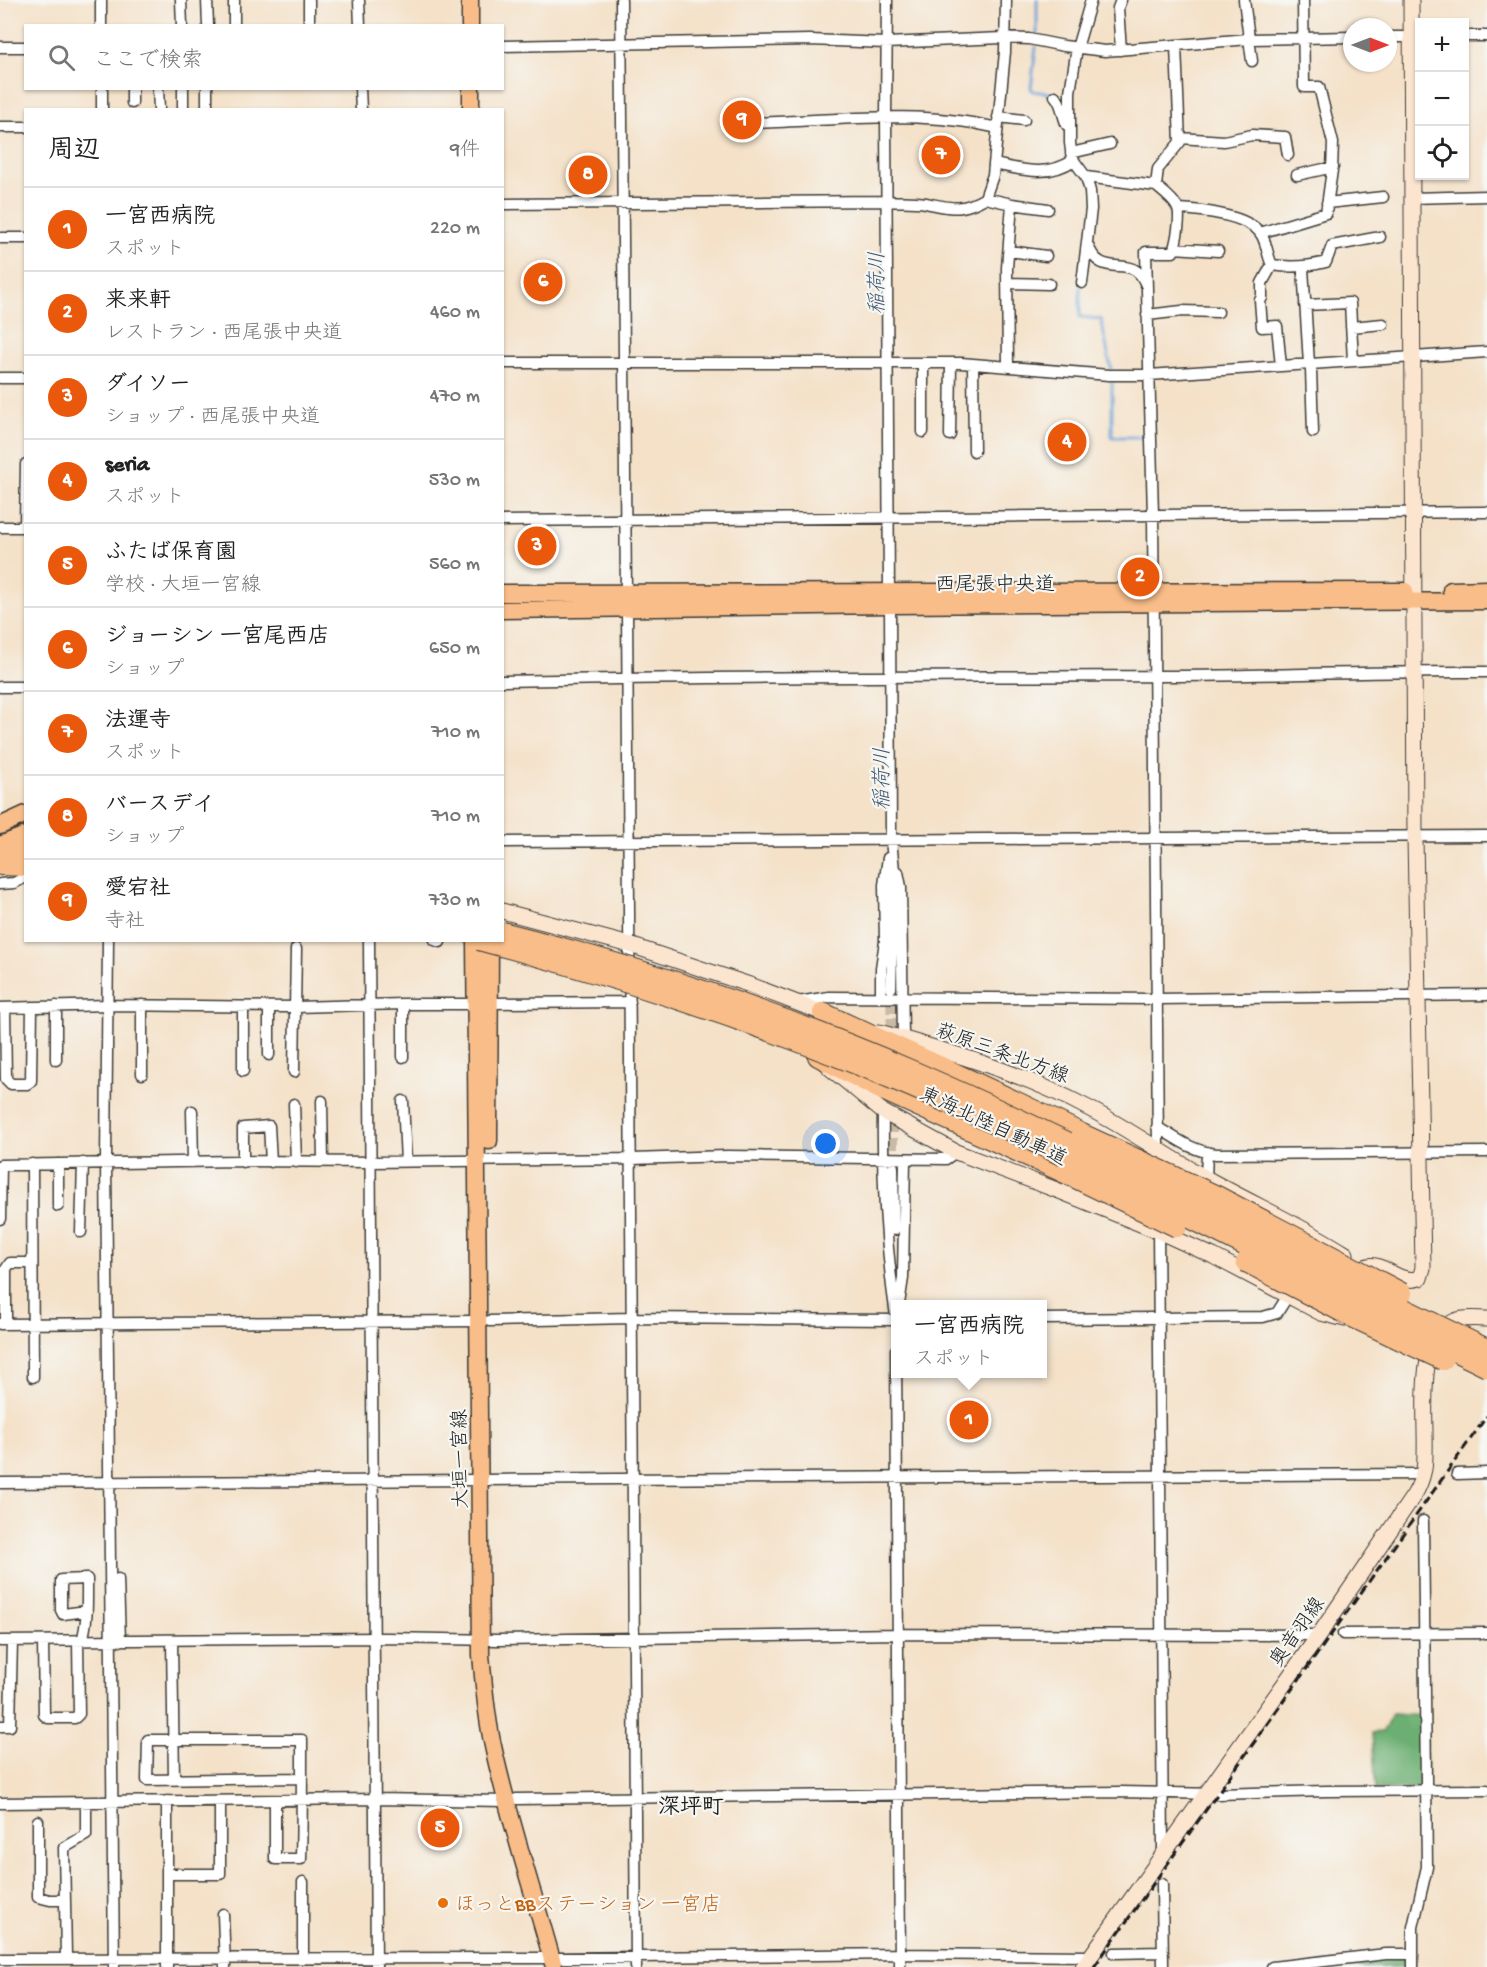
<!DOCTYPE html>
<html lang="ja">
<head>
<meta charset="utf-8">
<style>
  body { margin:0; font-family:"Gochi Hand","Klee One",sans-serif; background:#f6f6f6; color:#222 }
  .controls { position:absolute; right:18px; top:18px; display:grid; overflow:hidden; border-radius:0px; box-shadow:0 2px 4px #0004 }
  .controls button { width:54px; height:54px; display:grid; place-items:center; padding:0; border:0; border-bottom:2px solid #e0e0e0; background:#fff; color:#222; font:30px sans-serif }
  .compass { position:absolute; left:1343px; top:18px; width:54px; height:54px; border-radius:50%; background:#fff; box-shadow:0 2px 4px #0004; rotate:90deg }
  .you { position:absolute; left:826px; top:1144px; width:21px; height:21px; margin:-15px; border:4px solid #fff; border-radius:50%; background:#1a73e8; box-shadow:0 0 0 9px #1a73e833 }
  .badge { display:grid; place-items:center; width:39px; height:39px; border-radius:50%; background:#ea580c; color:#fff; font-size:20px; font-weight:700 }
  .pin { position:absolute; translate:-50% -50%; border:3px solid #fff; box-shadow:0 2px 6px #0006 }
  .popup { position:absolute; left:891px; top:1300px; width:156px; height:78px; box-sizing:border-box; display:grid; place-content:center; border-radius:0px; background:#fff; filter:drop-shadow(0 2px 4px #0005); font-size:20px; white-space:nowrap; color:#767676 }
  .popup b { font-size:22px; color:#222 }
  .popup::after { content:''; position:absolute; left:50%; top:100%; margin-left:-12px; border:12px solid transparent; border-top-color:#fff }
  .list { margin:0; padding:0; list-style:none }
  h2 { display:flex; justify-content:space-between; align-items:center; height:78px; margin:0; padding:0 24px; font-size:26px }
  h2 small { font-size:20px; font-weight:400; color:#767676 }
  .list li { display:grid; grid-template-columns:39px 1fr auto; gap:18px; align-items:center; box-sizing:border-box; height:84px; padding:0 24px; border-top:2px solid #e0e0e0 }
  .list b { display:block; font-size:22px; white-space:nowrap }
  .list p { margin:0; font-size:20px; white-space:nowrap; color:#767676 }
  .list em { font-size:20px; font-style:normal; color:#767676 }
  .icon { flex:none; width:33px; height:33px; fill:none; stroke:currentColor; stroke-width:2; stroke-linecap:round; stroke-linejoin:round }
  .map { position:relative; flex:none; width:1487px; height:1967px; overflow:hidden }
  .search { position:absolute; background:#fff; box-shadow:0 2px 4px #0004; left:24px; top:24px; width:480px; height:66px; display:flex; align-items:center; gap:15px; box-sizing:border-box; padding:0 21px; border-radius:0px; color:#767676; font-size:22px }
  .panel { position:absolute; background:#fff; box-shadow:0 2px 4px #0004; left:24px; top:108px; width:480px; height:834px; border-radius:0px }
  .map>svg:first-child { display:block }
</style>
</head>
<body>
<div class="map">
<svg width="1487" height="1967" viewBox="0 0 1487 1967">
  <rect width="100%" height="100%" fill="#f6f6f2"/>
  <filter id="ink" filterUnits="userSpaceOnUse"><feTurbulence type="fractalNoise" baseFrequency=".0167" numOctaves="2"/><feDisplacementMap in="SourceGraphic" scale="12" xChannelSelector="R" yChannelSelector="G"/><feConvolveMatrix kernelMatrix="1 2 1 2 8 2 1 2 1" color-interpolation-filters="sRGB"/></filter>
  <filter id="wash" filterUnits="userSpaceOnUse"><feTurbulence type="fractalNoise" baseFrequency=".008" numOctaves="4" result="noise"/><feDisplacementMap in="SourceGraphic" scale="24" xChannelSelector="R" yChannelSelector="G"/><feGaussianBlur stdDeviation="1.35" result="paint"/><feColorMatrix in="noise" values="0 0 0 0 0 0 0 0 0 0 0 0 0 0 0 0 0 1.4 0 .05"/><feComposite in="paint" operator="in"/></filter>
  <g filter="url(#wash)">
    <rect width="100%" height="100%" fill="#f4e1c8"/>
    <!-- forest -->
    <path fill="#6caf72" stroke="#446647" stroke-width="1.5" d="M1392 1714 1425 1716 1426 1789 1376 1790 1372 1733 1383 1732Z
      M1413 1954V1967H1325Z"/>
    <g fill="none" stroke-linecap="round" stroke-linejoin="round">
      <!-- stream -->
      <path stroke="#699fd6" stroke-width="3" d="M1037 37V0
        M1036 47 1031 88 1033 91 1053 94
        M1080 287V317L1101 319 1111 369
        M1112 382V437H1144"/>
    </g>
  </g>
  <g filter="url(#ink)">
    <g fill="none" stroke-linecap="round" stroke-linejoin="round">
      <!-- street-tunnel -->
      <path stroke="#c9baa6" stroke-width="10" stroke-dasharray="10 5" stroke-linecap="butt" d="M891 988 892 1042
        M893 1093V1165"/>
      <defs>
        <path id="street" d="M101 0V26
          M181 0 182 26
          M207 0 208 26
          M234 0V26
          M309 0V26
          M359 0 360 26
          M621 0 626 594
          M887 0 886 118 889 592
          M1121 0 1118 8 1121 50
          M1244 0 1252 61
          M1464 36H1487
          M1388 37H1420
          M502 46 810 40 886 43 1002 38 1029 39 1064 46 1105 51 1249 39 1352 37
          M0 47H26
          M102 88V110
          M158 88 159 109
          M183 88V110
          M360 88 361 110
          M1055 96C1063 104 1062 116 1067 125
          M132 103V88
          M207 109V88
          M998 117 1024 120
          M757 123C835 120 922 109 997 128
          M0 127H26
          M1180 138 1224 141 1252 135 1285 137 1288 155
          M1071 153 1110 144
          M994 164C1023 170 1047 178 1074 160
          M1297 175 1333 167
          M1086 177 1156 186
          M985 198 1012 204 1048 209
          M1411 198 1487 196
          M1327 203 1383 197
          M502 204 887 201C900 202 913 201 926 203 952 208 961 212 985 198L993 175 1005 52 1006 0
          M1178 209C1200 210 1248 215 1261 234 1267 243 1267 255 1272 265 1292 268 1307 267 1326 262L1332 246 1380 237
          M1260 233 1326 213 1332 170 1333 143 1319 87H1304L1303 0
          M0 238H26
          M1087 243C1101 284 1132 250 1145 283
          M1174 248 1218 251
          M1009 251 1046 256
          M1272 265 1262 283V298L1260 300 1262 327 1277 326 1281 366
          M1303 268 1309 364 1311 369 1313 432
          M1007 283 1049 284
          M1082 283 1091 209 1090 191 1086 177 1072 158 1070 143V92L1077 48 1091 0
          M1305 305 1350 303 1353 361
          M1147 315 1182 311 1218 312
          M1351 327 1383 324
          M502 363H961L1109 375H1149L1487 352
          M973 364 974 451
          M1008 366 1007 268 1012 204
          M0 378H26
          M923 432V363
          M950 435 951 363
          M502 521 1487 512
          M0 527H26
          M25 527 26 464
          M890 605 891 840 894 870 891 988
          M627 608 636 1967
          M502 681C719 676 935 677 1151 676 1263 676 1375 671 1487 672
          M0 687H26
          M502 842 1487 836
          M898 872 901 887 903 1038
          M0 884 14 883 26 877
          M108 940 106 1163 114 1967
          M369 940 376 1967
          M435 940 440 942
          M881 997V968L885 941 884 885 888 858
          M798 1002 829 997 1157 999 1487 995
          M491 1003 630 1002
          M403 1004V1057
          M56 1006V1060
          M243 1007V1071
          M0 1008 108 1005 296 1007 403 1004H476
          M5 1008 6 1079 11 1084H27L31 1081 32 1007
          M269 1055V1007
          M294 1072 296 949
          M142 1074V1005
          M322 1101 323 1162
          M403 1101 406 1161
          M294 1104 296 1162
          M192 1111 193 1162
          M883 1112C882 1180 886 1249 896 1316
          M1157 1127C1177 1139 1192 1151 1216 1154L1487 1152
          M1158 1153 1153 515 1146 252H1173C1176 243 1182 215 1177 207 1173 199 1163 192 1156 186L1158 169 1180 142 1176 46
          M243 1162V1128L269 1126 271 1162
          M32 1164 33 1377
          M58 1164V1206
          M0 1165 237 1161 370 1162 632 1159 727 1156 946 1159 956 1152
          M893 1167 894 1230
          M1206 1178 1207 1153
          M0 1219 1 1165
          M1158 1226 1163 1852
          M81 1232 83 1163
          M899 1304 903 1278 905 1159
          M1042 1319 1263 1317 1277 1313 1291 1291
          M489 1321 632 1318 896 1320
          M0 1324 479 1321
          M6 1324V1269L10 1263H32
          M896 1350 900 1967
          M1457 1474 1487 1473
          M0 1483 1422 1474
          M118 1579 120 1641
          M1343 1634 1487 1633
          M172 1640 174 1779
          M0 1641 386 1638 498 1640 897 1634 1319 1635
          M43 1641 44 1715 48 1718H75L79 1714 78 1641
          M82 1641C88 1620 87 1600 87 1579L61 1580V1610L63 1614 87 1611
          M0 1726H10L12 1641
          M516 1799 1121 1792 1218 1794 1326 1791 1487 1790
          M167 1801V1967
          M275 1801V1859H301C302 1819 302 1779 302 1740H148L147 1780 302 1778
          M0 1803 374 1799 507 1801
          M38 1821V1897L50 1900H64
          M167 1874H220V1801
          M303 1882V1958
          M1162 1884 1163 1967
          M223 1914 225 1967
          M1114 1953 1163 1952
          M66 1957 64 1848 86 1835V1803
          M0 1959 552 1958 900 1954 1090 1956
          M1272 1967 1386 1954H1413
          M1413 1967V1927L1427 1867 1423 1521"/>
        <path id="secondary" d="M502 911 630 945 750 985 834 1017
          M879 1032C951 1052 1022 1073 1088 1108 1129 1129 1166 1156 1206 1178 1252 1204 1301 1225 1346 1254
          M830 1068 883 1112 956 1152 1062 1192 1158 1231 1213 1256 1321 1313 1345 1319
          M1363 1268C1381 1257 1396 1286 1420 1278L1423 1268 1415 837 1411 0
          M1083 1967 1319 1635 1414 1495C1419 1487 1422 1479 1424 1469 1430 1431 1410 1340 1455 1321 1464 1317 1477 1319 1487 1319"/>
        <path id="primary" d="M470 0V26
          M471 88V110
          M1451 590 1487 589
          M502 593 1405 591
          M502 610 890 605 1487 601
          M0 826 26 814
          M0 845 26 835
          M475 940 481 1655C484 1686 486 1716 493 1746 509 1821 534 1893 554 1967
          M489 1141 490 940"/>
        <path id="highway" d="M0 850 26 852
          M0 865 26 866
          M823 1013C909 1054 997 1090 1082 1134
          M818 1056 878 1088 1065 1173"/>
      </defs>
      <!-- street casing -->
      <use href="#street" stroke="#3c3a36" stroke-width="13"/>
      <!-- secondary casing -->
      <use href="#secondary" stroke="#3c3a36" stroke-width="17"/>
      <!-- primary casing -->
      <use href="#primary" stroke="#3c3a36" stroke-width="19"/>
      <!-- highway casing -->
      <use href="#highway" stroke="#3c3a36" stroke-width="22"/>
      <!-- street -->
      <use href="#street" stroke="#fff" stroke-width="10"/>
      <!-- secondary -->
      <use href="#secondary" stroke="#fce5cf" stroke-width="15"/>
      <!-- primary -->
      <use href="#primary" stroke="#f8bd88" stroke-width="16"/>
      <!-- highway -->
      <use href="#highway" stroke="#f8bd88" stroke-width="20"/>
      <!-- rail -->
      <path stroke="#1c1c1c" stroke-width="3" stroke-dasharray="9 4.5" stroke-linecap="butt" d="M1094 1967 1487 1416"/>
      <defs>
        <path id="highway-bridge" d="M502 932C643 968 782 1014 915 1072 1109 1157 1296 1258 1487 1349
          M479 940C625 979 768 1026 907 1085 1105 1169 1293 1273 1487 1367
          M1082 1134 1217 1196 1402 1293
          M1065 1173 1177 1227
          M1246 1262 1348 1315 1443 1360"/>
      </defs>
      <!-- highway-bridge casing -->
      <use href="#highway-bridge" stroke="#3c3a36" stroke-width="22" stroke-linecap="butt"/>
      <!-- highway-bridge -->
      <use href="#highway-bridge" stroke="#f8bd88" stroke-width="20"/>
    </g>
  </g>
  <!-- markers -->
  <circle fill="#e8710a" stroke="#f6f6f2" stroke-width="2" cx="443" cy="1903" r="6"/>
  <g text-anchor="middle" stroke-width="4.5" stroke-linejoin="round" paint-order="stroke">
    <!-- street labels -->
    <g font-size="20" fill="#1c1c1c" stroke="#f6f6f2">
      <text x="995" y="590">西尾張中央道</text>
      <text transform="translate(1003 1052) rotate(20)" y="7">萩原三条北方線</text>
      <text transform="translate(994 1125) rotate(25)" y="7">東海北陸自動車道</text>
      <text transform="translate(459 1459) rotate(-91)" y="7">大垣一宮線</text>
      <text transform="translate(1296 1631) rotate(-55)" y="7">奥音羽線</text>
    </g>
    <!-- food labels -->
    <g font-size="20" fill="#c56008" stroke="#f6f6f2" text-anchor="start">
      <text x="455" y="1910">ほっとBBステーション 一宮店</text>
    </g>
    <!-- water labels -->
    <g font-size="21" font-style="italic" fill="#3f5770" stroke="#f6f6f2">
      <text transform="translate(876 283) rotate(-90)" y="7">稲荷川</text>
      <text transform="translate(881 779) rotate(-90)" y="7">稲荷川</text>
    </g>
    <!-- quarter labels -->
    <g font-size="22" font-weight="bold" fill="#1c1c1c" stroke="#f6f6f2">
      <text x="691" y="1813">深坪町</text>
    </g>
  </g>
</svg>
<div class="controls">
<button>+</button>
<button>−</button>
<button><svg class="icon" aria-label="locate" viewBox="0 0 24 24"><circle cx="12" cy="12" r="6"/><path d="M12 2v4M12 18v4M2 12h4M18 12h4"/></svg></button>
</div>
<svg class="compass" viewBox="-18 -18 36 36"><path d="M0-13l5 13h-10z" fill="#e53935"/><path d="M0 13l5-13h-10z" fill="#767676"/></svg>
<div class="you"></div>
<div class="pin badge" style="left:969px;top:1420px">1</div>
<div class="popup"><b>一宮西病院</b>スポット</div>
<div class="pin badge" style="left:1140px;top:577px">2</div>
<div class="pin badge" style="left:537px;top:546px">3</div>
<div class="pin badge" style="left:1067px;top:442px">4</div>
<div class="pin badge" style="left:440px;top:1828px">5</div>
<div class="pin badge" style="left:543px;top:282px">6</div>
<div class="pin badge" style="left:941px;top:155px">7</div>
<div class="pin badge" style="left:588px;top:175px">8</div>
<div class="pin badge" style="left:742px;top:120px">9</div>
<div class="search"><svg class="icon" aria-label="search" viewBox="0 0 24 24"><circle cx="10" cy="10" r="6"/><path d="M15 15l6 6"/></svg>ここで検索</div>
<section class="panel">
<h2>周辺<small>9件</small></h2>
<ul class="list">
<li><span class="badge">1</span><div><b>一宮西病院</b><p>スポット</p></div><em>220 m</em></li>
<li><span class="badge">2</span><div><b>来来軒</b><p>レストラン · 西尾張中央道</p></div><em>460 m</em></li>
<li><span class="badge">3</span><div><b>ダイソー</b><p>ショップ · 西尾張中央道</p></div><em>470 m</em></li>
<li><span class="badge">4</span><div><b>seria</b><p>スポット</p></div><em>530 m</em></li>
<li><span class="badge">5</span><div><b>ふたば保育園</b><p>学校 · 大垣一宮線</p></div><em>560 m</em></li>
<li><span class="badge">6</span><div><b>ジョーシン 一宮尾西店</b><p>ショップ</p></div><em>650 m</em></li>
<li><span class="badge">7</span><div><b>法運寺</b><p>スポット</p></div><em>710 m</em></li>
<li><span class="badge">8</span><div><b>バースデイ</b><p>ショップ</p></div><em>710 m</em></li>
<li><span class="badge">9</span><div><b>愛宕社</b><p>寺社</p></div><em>730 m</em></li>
</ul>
</section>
</div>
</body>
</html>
